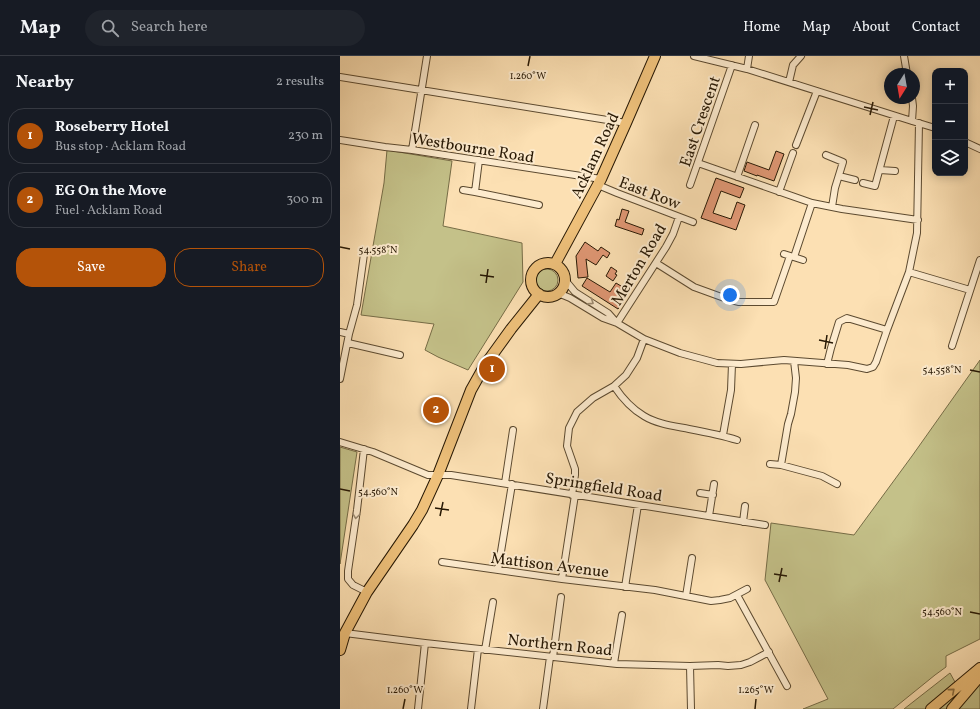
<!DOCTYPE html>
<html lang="en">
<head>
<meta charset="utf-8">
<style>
  body { margin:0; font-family:Vollkorn,serif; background:#20242c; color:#f1f3f6 }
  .controls { position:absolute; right:12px; top:12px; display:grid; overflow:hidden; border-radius:8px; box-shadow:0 2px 10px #0003 }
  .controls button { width:36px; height:36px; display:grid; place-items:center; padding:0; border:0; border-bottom:1px solid #363941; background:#171b24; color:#f1f3f6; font:20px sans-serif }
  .compass { position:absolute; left:544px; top:12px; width:36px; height:36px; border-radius:50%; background:#171b24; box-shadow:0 2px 10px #0003; rotate:191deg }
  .you { position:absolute; left:390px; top:239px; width:14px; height:14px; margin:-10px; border:3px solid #fff; border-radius:50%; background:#1a73e8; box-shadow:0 0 0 6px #1a73e833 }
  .badge { display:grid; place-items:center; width:26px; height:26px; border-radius:50%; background:#b45309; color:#fff; font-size:13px; font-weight:700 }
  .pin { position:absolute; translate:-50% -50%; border:2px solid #fff; box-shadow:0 1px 4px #0006 }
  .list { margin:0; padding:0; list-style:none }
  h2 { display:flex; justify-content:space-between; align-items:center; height:52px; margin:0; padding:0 16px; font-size:17px }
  h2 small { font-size:13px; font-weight:400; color:#9ea1a6 }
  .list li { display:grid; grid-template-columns:26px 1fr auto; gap:12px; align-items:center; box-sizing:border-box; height:56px; margin:0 8px 8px; padding:0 8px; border:1px solid #363941; border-radius:16px }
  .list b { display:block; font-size:15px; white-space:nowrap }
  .list p { margin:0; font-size:13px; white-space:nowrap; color:#9ea1a6 }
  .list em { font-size:13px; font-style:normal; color:#9ea1a6 }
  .actions { display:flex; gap:8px; padding:12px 16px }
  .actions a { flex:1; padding:9px 0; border:1px solid #b45309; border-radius:16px; text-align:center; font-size:14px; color:#b45309 }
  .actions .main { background:#b45309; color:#fff }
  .icon { flex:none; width:22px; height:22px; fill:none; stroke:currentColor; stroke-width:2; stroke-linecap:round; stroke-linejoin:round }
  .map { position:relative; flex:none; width:640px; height:653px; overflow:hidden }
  header { display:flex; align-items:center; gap:24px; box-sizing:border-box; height:56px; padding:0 20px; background:#171b24; border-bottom:1px solid #363941 }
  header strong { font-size:19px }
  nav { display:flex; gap:22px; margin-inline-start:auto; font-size:14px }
  .search { width:280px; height:36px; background:#20242c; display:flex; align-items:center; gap:10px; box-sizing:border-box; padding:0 14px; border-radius:22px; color:#9ea1a6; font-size:15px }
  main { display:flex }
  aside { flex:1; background:#171b24 }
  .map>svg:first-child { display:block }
</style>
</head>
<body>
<header>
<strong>Map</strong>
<div class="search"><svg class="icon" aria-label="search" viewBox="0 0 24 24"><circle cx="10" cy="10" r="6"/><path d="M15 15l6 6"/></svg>Search here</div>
<nav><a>Home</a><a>Map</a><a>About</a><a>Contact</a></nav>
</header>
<main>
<aside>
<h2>Nearby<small>2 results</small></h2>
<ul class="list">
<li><span class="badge">1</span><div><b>Roseberry Hotel</b><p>Bus stop · Acklam Road</p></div><em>230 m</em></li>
<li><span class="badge">2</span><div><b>EG On the Move</b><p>Fuel · Acklam Road</p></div><em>300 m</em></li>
</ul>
<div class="actions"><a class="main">Save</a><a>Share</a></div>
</aside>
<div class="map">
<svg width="640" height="653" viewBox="0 0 640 653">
  <rect width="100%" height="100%" fill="#fce0b3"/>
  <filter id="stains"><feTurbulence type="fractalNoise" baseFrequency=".005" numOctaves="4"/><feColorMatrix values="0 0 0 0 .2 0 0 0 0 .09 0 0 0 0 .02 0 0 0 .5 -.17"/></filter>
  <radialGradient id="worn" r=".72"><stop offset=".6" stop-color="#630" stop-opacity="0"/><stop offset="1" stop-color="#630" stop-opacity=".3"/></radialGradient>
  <!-- green -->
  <path fill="#c4c189" stroke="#766c46" d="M47 94 112 105 103 170 182 187 183 226 128 314 98 301 85 294 94 268 21 259 44 127Z
    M196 224a11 11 0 1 1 22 0a11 11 0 1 1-22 0Z
    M640 304V583L606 600V611L595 619 553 653H463L488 643 425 524 431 467 514 479 572 400Z
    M0 391 17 396 0 508Z
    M610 617 615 626 586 653H564Z
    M629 625 607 653H598Z
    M640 625V653H615Z"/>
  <!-- building -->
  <path fill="#e09774" stroke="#271804" d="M436 95 444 98 434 125 417 119V120L404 115 407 106 429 114Z
    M376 122 404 132 400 142 381 135 373 157 391 163 397 146 405 149 396 174 361 162Z
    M282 153 289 155 285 166 304 173 302 179 275 170 277 163 279 164Z
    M245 186 258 195 261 191 270 197 267 202 263 199 256 209 246 203 248 221 238 222 236 200Z
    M271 211 277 215 275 218 277 219 273 225 266 220Z
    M247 222 270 236 276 227 286 233 279 243 283 246 278 253 242 230Z"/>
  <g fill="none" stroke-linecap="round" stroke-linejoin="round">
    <defs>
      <path id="minor" d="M354 0 407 13 572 65 595 72
        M564 0 567 18
        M407 13 409 0
        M0 21 286 67
        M449 26 453 9 461 0
        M572 42 573 50 572 65
        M0 84 45 91 72 94 261 123
        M625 86 640 93
        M456 89 477 35
        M72 94 87 0
        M486 99 503 106 495 132 492 151
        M139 104 135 136 199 149
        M358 107 472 147 502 153 578 164
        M540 114 555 115
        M499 120 515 124
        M397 121 415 69
        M523 127 535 130 554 60
        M258 129 277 137 353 166
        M350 129 392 9
        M123 134 135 136
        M439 136 453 97
        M444 198 463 204
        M454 201 472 147
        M316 207 354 231 387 243 399 246H434L450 200
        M569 216 630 234
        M225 224 235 236 268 257 276 266
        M218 237 230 242 263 262 277 267 304 283 340 297 377 307 401 308 444 304 508 309 527 313 533 311 536 306 547 274 569 216 577 177 579 67
        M277 267 326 191 333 178 339 161
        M0 276 9 278
        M8 287 60 299
        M612 290 640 204
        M487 308 491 292 499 266 507 262 547 274
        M0 323 9 278 17 249 24 198
        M274 330C282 342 292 353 304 360 317 368 334 370 349 373 365 376 381 379 397 384
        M383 379 391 334 392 308
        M0 386 33 396 88 419H111L425 469
        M24 393 17 454 8 515V523L13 529 27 536
        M430 408 441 409 482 420 497 428
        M441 409 448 368 451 358 455 336 456 322 454 305
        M165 427 173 374
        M360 437 373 439
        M232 439 235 419V413L227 390 229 372 237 356 253 342 274 330 286 319 297 302 304 283
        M369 460 374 428
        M403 466 405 450
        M102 506 222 523 315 534 371 545 380 544 390 542 407 533
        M158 514 172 428
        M222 523 235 439
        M285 531 298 449
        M397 539 447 630
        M346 540 352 502
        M5 577 85 587 277 608 350 610 378 609 388 610 401 609 410 606 429 596
        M145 594 153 546
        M213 601 221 541
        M274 607 282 559
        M350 610 351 653
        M78 653 85 587
        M131 653 138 593
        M203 653 210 601"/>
      <path id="primary" d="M191 224a17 17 0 1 1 34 0a17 17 0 1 1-34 0Z
        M215 208 261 123 286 67 315 0
        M0 594 5 577 27 536 73 469 82 454 98 419 131 334 145 309 171 273 199 238"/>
      <path id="trunk" d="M591 653 640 612
        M612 653 640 620"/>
    </defs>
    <!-- minor casing -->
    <use href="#minor" stroke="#5c4a30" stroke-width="8"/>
    <!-- primary casing -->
    <use href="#primary" stroke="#271804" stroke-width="12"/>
    <!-- trunk casing -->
    <use href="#trunk" stroke="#271804" stroke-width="12"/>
    <!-- minor -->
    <use href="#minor" stroke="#fdebce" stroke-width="6"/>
    <!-- primary -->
    <use href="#primary" stroke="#eec07a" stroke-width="10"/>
    <!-- trunk -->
    <use href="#trunk" stroke="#eec07a" stroke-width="10"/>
  </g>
  <!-- one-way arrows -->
  <defs><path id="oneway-chevron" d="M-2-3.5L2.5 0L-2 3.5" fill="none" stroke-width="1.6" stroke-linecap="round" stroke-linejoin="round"/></defs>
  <g stroke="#9d8c73">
    <use href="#oneway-chevron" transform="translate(251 246) rotate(33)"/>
    <use href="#oneway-chevron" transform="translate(16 460) rotate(98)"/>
  </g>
  <use stroke="#8a6c3f" href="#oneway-chevron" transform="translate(612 635) rotate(-41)"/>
  <!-- ticks -->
  <path fill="none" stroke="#271804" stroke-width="1.5" d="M188 10 190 0M524 51 538 54M530 59 533 46M0 191 10 193M140 219 154 221M146 227 148 213M479 284 493 287M485 293 487 279M630 314 640 316M0 433 10 435M95 452 109 454M100 460 103 446M434 518 447 520M439 526 442 512M630 556 640 558M63 653 65 643M415 653 416 643"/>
  <g text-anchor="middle" stroke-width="4" stroke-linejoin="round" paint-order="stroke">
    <!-- street labels -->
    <g font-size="16" fill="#271804" stroke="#fdebce">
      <text transform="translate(359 65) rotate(-71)" y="6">East Crescent</text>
      <text transform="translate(133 91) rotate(9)" y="6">Westbourne Road</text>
      <text transform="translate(254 99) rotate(-65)" y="6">Acklam Road</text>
      <text transform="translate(310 136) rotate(21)" y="6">East Row</text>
      <text transform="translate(298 208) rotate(-59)" y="6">Merton Road</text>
      <text transform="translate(264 430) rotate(9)" y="6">Springfield Road</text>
      <text transform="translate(210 508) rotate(7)" y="6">Mattison Avenue</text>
      <text transform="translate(220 588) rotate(6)" y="6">Northern Road</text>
    </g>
  </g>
  <g font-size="10" text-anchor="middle" fill="#271804" stroke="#fdebce" stroke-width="4" stroke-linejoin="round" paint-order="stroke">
    <text x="188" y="23">1.260°W</text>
    <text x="38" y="197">54.558°N</text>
    <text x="602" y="317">54.558°N</text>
    <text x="38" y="439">54.560°N</text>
    <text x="602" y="559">54.560°N</text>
    <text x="65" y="637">1.260°W</text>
    <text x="416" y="637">1.265°W</text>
  </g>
  <rect width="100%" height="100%" filter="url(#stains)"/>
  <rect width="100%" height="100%" fill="url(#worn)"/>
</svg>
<div class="controls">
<button>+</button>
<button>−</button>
<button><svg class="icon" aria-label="layers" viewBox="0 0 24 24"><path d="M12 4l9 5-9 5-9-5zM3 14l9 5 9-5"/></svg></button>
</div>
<svg class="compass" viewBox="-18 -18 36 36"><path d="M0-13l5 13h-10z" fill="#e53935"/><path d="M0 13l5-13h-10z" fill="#9ea1a6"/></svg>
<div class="you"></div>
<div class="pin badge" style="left:152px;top:313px">1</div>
<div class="pin badge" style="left:96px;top:354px">2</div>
</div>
</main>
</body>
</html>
